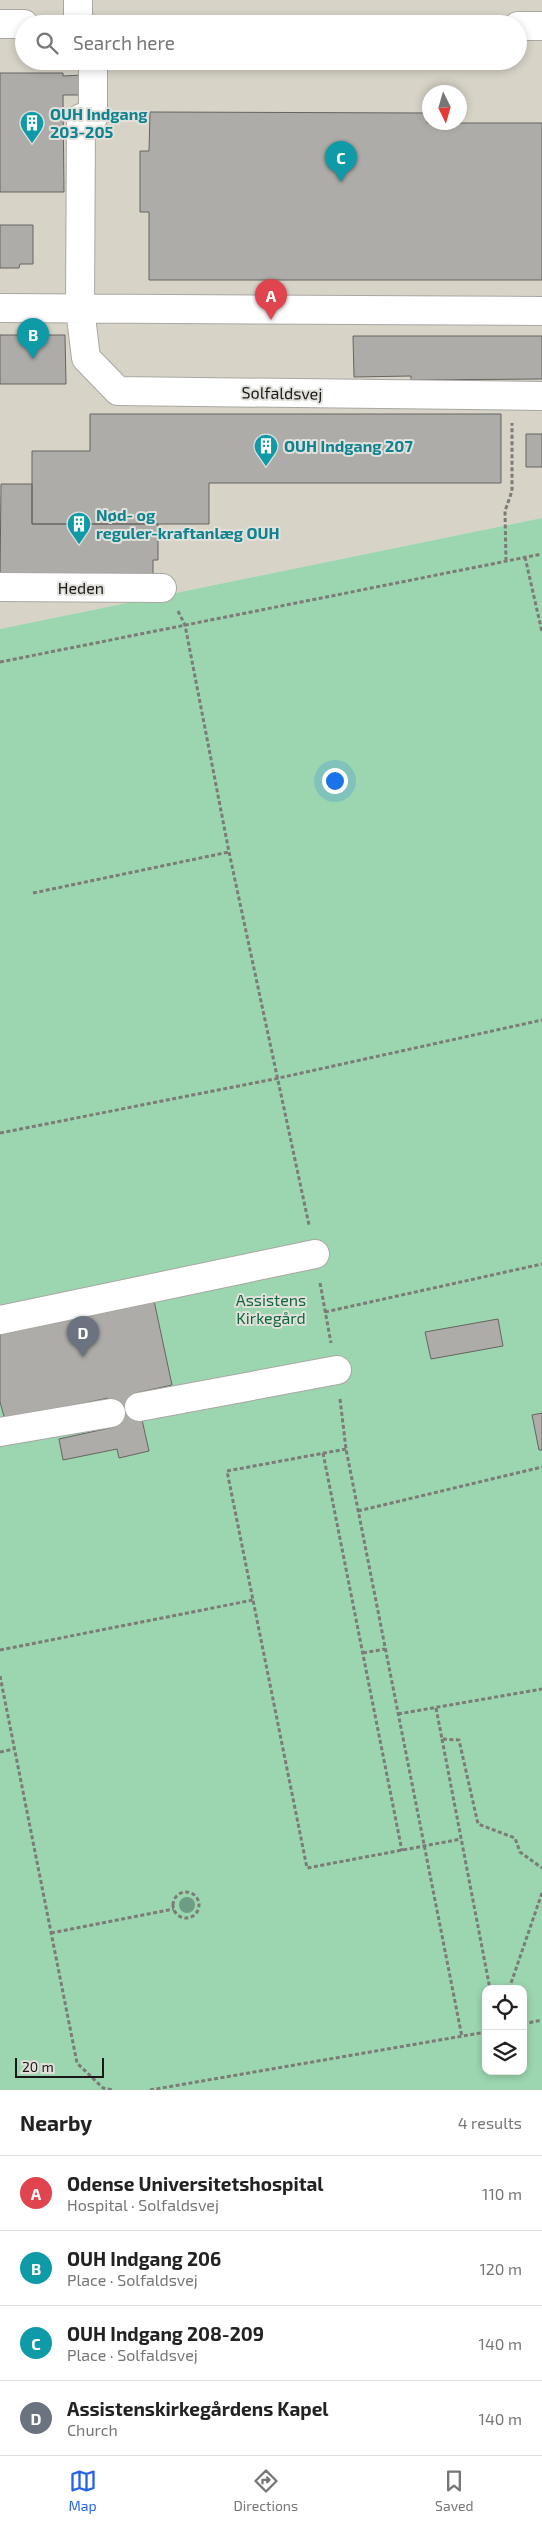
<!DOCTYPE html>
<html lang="en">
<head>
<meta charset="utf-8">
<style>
  body { margin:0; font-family:"Exo 2",sans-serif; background:#f6f6f6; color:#222 }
  .controls { position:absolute; right:15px; bottom:15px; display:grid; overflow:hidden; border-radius:10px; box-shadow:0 2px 8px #0003 }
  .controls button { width:45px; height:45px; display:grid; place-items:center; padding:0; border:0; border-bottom:1px solid #e0e0e0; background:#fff; color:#222; font:25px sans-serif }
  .compass { position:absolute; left:422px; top:85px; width:45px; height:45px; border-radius:50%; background:#fff; box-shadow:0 2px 8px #0003; rotate:175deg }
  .scale { position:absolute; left:15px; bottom:12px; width:89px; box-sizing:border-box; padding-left:5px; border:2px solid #1a1917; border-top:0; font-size:14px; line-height:18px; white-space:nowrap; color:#1a1917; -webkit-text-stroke:4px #e1e0db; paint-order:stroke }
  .you { position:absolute; left:334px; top:780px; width:18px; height:18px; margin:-12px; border:4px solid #fff; border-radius:50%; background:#1a73e8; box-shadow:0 0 0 8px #1a73e833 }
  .badge { display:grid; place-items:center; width:32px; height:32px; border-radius:50%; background:#2563eb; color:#fff; font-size:16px; font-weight:700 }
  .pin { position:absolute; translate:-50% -41px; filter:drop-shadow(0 1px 2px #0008) }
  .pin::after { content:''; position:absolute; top:26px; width:18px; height:15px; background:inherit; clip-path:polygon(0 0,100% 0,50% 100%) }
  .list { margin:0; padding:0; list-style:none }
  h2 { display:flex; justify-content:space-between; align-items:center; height:65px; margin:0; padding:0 20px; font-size:21px }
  h2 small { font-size:16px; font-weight:400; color:#767676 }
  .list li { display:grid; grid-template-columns:32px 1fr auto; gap:15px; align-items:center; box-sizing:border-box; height:75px; padding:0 20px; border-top:1px solid #e0e0e0 }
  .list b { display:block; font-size:19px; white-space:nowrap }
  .list p { margin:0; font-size:16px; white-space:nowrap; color:#767676 }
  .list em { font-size:16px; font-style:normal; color:#767676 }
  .icon { flex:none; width:28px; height:28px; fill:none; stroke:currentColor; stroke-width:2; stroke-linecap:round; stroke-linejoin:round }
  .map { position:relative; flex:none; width:542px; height:2090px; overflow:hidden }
  .search { position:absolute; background:#fff; box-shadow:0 2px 8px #0003; left:15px; right:15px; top:15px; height:55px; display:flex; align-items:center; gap:12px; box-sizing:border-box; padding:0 18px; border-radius:28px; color:#767676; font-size:19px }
  .sheet { height:365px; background:#fff }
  nav { display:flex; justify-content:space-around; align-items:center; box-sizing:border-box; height:70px; border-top:1px solid #e0e0e0; background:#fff; font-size:14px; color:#767676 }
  nav a { display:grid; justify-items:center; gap:2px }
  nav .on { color:#2563eb }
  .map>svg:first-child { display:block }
</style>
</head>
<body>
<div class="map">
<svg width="542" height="2090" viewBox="0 0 542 2090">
  <rect width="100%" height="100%" fill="#e1e0db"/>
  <!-- built -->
  <path fill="#d7d3c7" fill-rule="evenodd" d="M0 0H542V518L0 629ZM24 24H518V61H24ZM430 92H460V122H430Z"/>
  <!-- green -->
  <path fill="#9cd6b0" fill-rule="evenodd" d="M542 518V2090H0V629ZM486 1989H523V2071H486Z"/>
  <!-- building -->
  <path fill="#aeaca8" stroke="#666460" d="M0 73H63V76L82 75 83 95H63L64 192H0Z
    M150 112 427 113V123H542V280H149V212H140V151H149Z
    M0 225H33V264H20L19 268H0Z
    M0 335H65L66 384H0Z
    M353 336H542V379L411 380V376L354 377Z
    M90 414H501V483H209V524H32V451H90Z
    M526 434H542V467H526Z
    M1 484H32V524H158V560H153V583L0 582Z
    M153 1296 172 1385 136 1393 149 1451 119 1458 117 1449 63 1460 59 1439 114 1427 108 1398 5 1420 0 1402V1329Z
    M498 1319 503 1346 431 1359 425 1332Z
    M542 1413V1450H539L532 1415Z"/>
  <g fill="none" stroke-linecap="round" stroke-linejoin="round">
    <defs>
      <path id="minor" d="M0 24H24
        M78 24V0
        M518 26H542
        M93 61V118H81L80 309 86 358 118 391 542 396
        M0 308 542 311
        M0 587 162 588
        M0 1320 315 1254
        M139 1407 337 1370
        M0 1432 111 1413"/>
    </defs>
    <!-- minor casing -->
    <use href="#minor" stroke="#a8a7a2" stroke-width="30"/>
    <!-- path -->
    <path stroke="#7c7b77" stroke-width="3" stroke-dasharray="4 2.5" stroke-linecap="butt" d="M525 557 542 632
      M506 561 505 511 512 491V423
      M178 611 185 625 229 852 309 1225
      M0 662 542 554
      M33 893 229 852
      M0 1133 279 1078 542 1020
      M320 1283 331 1343
      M325 1312 542 1264
      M340 1399 346 1449 462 2037
      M346 1449 227 1471 307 1868 461 1839
      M323 1453 402 1851
      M358 1511 542 1467
      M0 1650 253 1600
      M363 1653 385 1649
      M0 1676 77 2063 103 2088 113 2090
      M436 1708 442 1739 459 1740 478 1824 515 1838 520 1852 542 1868
      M398 1714 542 1689
      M442 1739 490 1989
      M0 1752 14 1749
      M173 1905a13 13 0 1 1 26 0a13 13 0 1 1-26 0Z
      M51 1933 174 1909
      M509 1989 542 1893
      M523 2024 542 2020
      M150 2090 486 2032"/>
    <!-- minor -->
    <use href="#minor" stroke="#fff" stroke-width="28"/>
  </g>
  <!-- trees -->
  <circle fill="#6d9d84" cx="187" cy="1905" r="8"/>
  <!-- icons -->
  <defs>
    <symbol id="building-pin" viewBox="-11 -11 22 30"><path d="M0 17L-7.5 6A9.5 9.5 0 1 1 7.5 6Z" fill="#0f9aa8" stroke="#e1e0db"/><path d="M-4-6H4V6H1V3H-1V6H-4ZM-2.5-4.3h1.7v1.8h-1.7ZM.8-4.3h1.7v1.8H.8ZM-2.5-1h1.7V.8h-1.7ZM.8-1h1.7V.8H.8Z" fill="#fff"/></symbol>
  </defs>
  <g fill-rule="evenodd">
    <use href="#building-pin" x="18" y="109" width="28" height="38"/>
    <use href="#building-pin" x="252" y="432" width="28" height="38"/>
    <use href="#building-pin" x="65" y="510" width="28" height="38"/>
  </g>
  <g text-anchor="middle" stroke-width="4" stroke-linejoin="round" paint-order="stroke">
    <!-- culture labels -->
    <g font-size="16" font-weight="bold" fill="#0d838f" stroke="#e1e0db" text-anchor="start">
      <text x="50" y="120">OUH Indgang<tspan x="50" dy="18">203-205</tspan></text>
      <text x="284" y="452">OUH Indgang 207</text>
      <text x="96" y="521">Nød- og<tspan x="96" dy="18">reguler-kraftanlæg OUH</tspan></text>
    </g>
    <!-- street labels -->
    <g font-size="16" fill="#1a1917" stroke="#e1e0db">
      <text transform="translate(282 393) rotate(1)" y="6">Solfaldsvej</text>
      <text x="81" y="594">Heden</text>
    </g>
    <!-- park labels -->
    <g font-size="16" fill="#0e673c" stroke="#e1e0db">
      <text x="271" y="1306">Assistens<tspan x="271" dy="18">Kirkegård</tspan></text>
    </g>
  </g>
</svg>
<div class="controls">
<button><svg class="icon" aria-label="locate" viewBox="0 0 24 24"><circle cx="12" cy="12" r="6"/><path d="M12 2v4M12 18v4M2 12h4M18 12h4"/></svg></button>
<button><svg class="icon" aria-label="layers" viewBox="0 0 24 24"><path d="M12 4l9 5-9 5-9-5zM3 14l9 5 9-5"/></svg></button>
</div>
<svg class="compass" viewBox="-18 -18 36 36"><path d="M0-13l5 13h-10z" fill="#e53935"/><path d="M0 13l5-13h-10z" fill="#767676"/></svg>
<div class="scale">20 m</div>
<div class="you"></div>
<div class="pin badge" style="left:271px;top:320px;background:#e0444e">A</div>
<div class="pin badge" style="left:33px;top:359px;background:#0f9aa8">B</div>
<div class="pin badge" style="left:341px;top:182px;background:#0f9aa8">C</div>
<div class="pin badge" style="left:83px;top:1357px;background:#6b7280">D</div>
<div class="search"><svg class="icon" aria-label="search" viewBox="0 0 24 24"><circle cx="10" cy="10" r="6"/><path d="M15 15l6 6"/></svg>Search here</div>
</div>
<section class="sheet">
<h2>Nearby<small>4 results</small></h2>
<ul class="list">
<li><span class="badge" style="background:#e0444e">A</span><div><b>Odense Universitetshospital</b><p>Hospital · Solfaldsvej</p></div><em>110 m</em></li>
<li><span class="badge" style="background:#0f9aa8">B</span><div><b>OUH Indgang 206</b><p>Place · Solfaldsvej</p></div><em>120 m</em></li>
<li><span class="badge" style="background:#0f9aa8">C</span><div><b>OUH Indgang 208-209</b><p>Place · Solfaldsvej</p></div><em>140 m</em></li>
<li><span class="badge" style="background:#6b7280">D</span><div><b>Assistenskirkegårdens Kapel</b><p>Church</p></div><em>140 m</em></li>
</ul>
</section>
<nav>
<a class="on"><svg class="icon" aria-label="map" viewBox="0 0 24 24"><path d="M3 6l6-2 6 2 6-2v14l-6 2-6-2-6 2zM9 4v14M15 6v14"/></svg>Map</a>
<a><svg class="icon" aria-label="directions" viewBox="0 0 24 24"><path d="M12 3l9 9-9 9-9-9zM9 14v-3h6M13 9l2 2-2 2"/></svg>Directions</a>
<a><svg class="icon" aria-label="saved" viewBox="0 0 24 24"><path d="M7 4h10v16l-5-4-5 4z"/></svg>Saved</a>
</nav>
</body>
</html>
